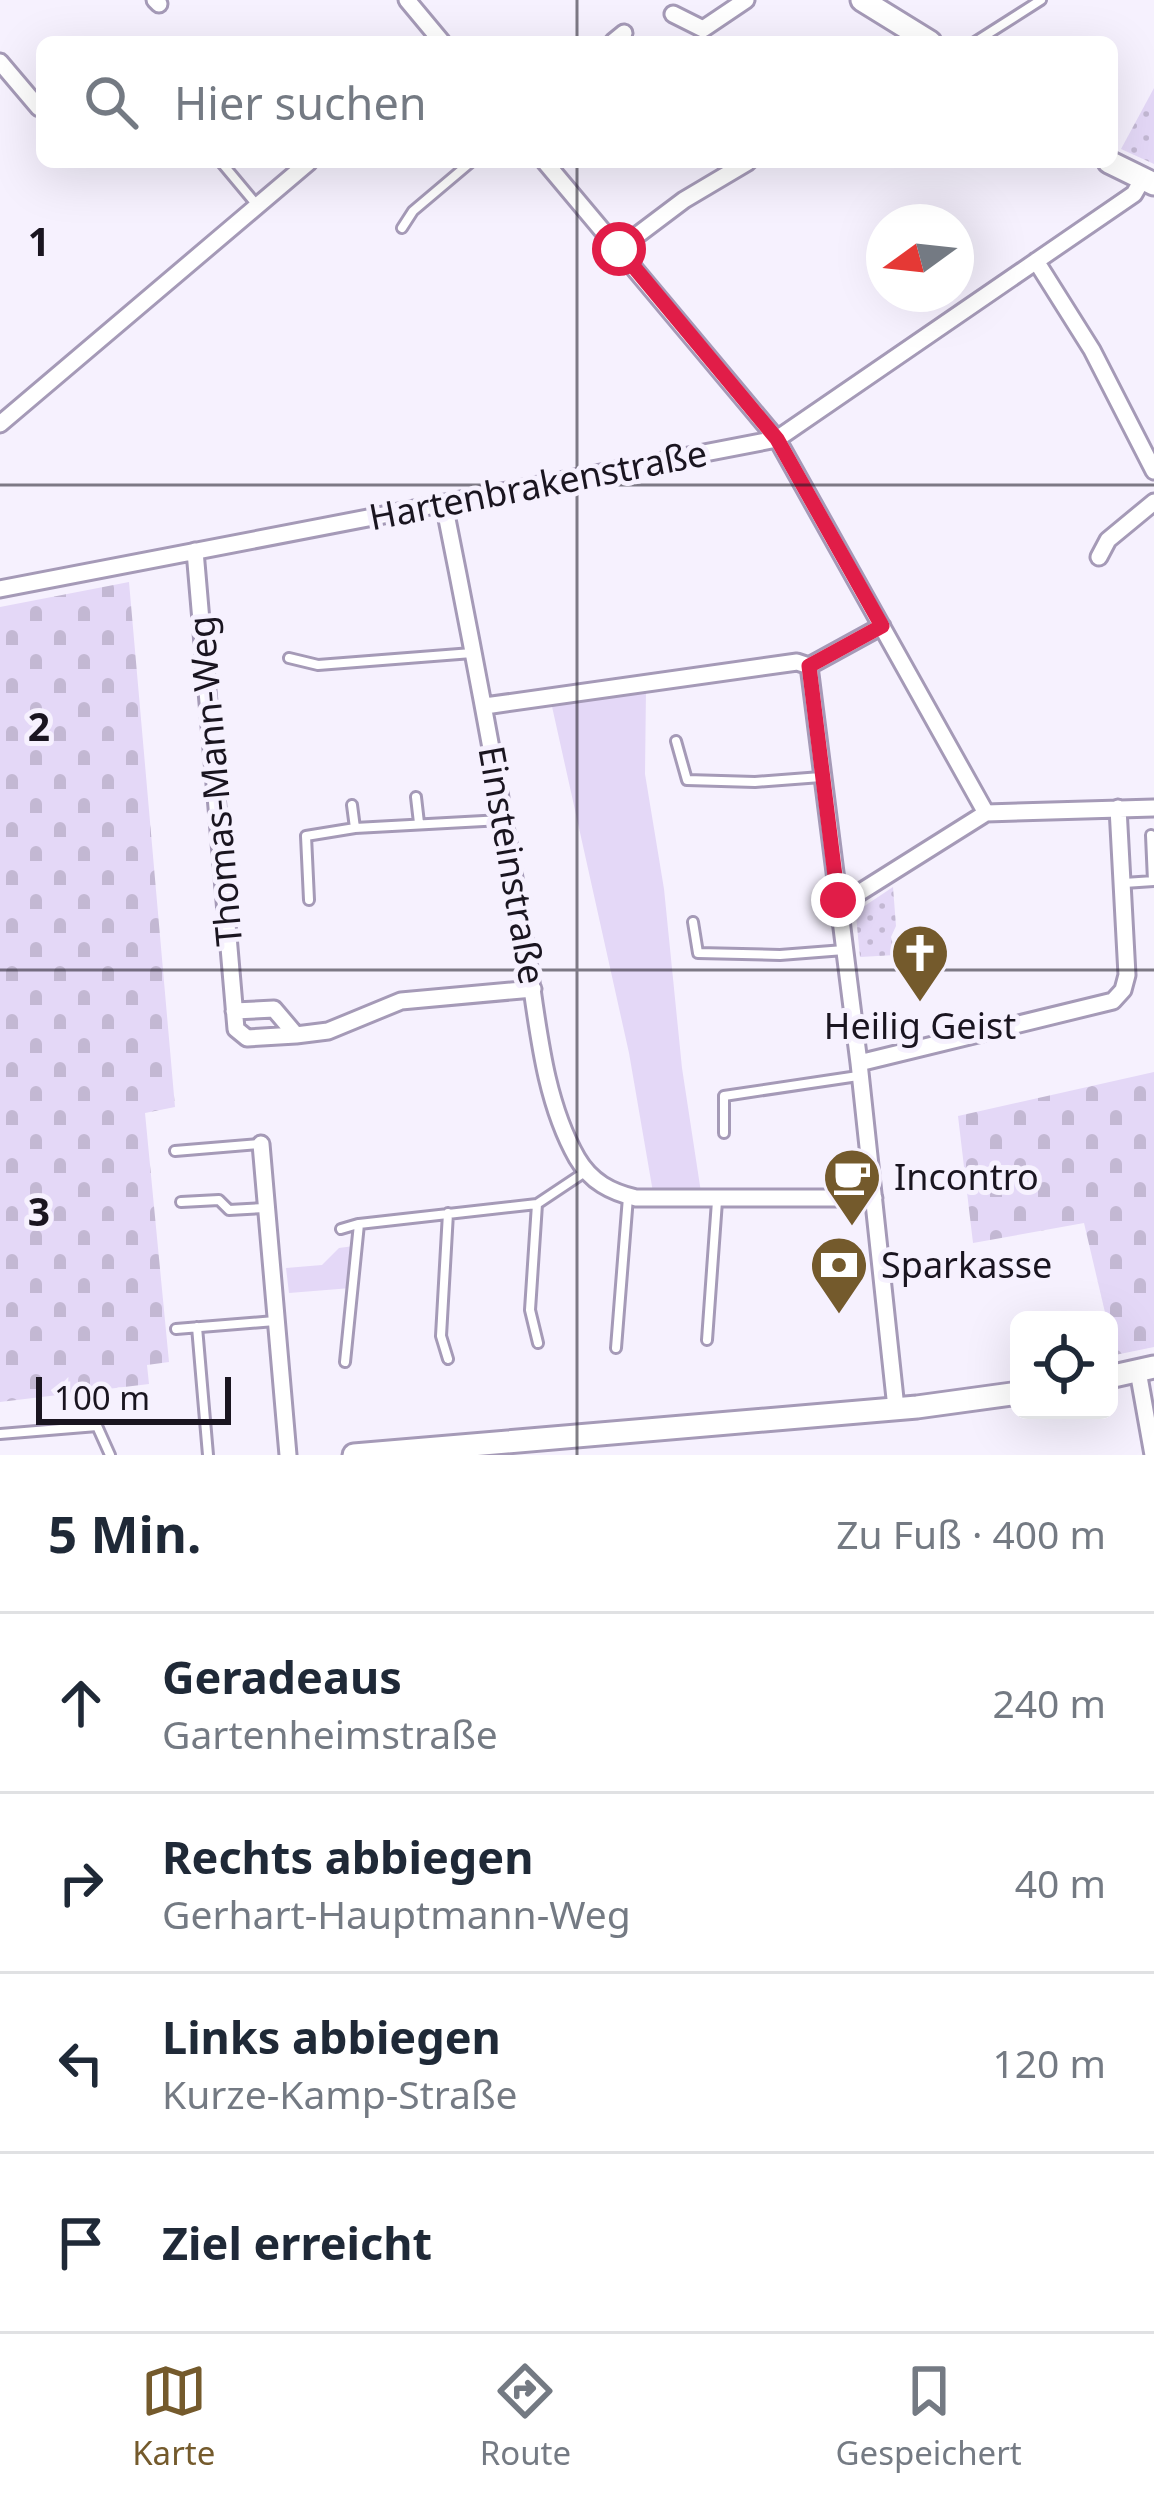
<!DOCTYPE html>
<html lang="de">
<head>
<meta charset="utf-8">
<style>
  body { margin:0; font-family:"Noto Sans",sans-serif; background:#f6f6f7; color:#1f2937 }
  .controls { position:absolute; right:36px; bottom:36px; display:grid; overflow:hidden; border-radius:18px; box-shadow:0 12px 48px #0002 }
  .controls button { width:108px; height:108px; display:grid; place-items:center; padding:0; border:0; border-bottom:3px solid #e0e1e3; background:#fff; color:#1f2937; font:60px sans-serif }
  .compass { position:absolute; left:866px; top:204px; width:108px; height:108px; border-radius:50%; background:#fff; box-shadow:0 12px 48px #0002; rotate:255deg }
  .scale { position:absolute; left:36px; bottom:30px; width:195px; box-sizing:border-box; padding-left:12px; border:6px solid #1a1520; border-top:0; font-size:33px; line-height:42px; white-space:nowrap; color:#1a1520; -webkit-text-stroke:9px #f6f1fe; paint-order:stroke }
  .stop { position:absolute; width:36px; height:36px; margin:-27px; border:9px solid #e11d48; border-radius:50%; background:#fff }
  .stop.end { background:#e11d48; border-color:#fff; box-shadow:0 3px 12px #0008 }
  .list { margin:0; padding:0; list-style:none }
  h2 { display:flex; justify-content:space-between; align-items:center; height:156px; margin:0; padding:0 48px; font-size:51px }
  h2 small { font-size:39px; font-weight:400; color:#747a83 }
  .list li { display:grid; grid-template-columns:78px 1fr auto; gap:36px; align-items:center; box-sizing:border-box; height:180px; padding:0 48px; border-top:3px solid #e0e1e3 }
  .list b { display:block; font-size:45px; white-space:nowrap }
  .list p { margin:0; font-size:39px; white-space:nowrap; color:#747a83 }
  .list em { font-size:39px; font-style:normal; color:#747a83 }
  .icon { flex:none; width:66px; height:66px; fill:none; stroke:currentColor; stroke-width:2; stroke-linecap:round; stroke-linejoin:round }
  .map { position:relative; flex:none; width:1154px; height:1455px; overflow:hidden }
  .search { position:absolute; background:#fff; box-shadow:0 12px 48px #0002; left:36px; right:36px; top:36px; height:132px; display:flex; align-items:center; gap:30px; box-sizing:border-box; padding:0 42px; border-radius:18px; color:#747a83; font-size:45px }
  .sheet { height:876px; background:#fff }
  nav { display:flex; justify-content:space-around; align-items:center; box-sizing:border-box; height:168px; border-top:3px solid #e0e1e3; background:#fff; font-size:33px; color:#747a83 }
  nav a { display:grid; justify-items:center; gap:6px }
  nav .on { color:#745a2c }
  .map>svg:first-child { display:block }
</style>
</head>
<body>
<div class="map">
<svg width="1154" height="1455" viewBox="0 0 1154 1455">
  <defs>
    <pattern id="grass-dots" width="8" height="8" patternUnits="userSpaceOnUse" patternTransform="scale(3)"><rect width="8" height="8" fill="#e4d8f7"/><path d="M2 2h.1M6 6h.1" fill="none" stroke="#c3b8d3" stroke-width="1.8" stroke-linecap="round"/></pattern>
    <pattern id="cemetery-stones" width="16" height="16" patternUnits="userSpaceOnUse" patternTransform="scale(3)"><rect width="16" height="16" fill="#e4d8f7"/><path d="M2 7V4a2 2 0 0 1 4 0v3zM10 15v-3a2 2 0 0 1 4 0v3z" fill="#c3b8d3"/></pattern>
  </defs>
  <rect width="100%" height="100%" fill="#f6f1fe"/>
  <!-- grass -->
  <path fill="url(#grass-dots)" d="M1154 88V164L1121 149Z
    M893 887 896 926 891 937 896 955 860 957 856 916 863 907Z"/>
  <!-- cemetery -->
  <path fill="url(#cemetery-stones)" d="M129 582 175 1107 145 1113 169 1362 147 1365 149 1384 0 1402V607Z
    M1154 1072V1347L1115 1355 1084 1223 973 1243 958 1116Z"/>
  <!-- green -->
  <path fill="#e4d8f7" d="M646 689 645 774 664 889 682 1068 702 1199 654 1198 629 1053 551 702Z
    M354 1246 351 1288 289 1293 286 1268 322 1265 339 1248Z"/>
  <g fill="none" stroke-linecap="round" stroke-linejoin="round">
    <defs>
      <path id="lane" d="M975 42 1041 0
        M221 162 256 204
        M402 228 413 211 471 162
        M289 658 318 665 472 653
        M676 741 687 780 755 782 821 777
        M416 797 419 823
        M352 805 355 828
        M1151 835 1153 881
        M1124 883 1154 881
        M309 900 306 836 355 828 502 820
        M693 922 698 953 780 955 844 950
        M724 1133V1096L858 1076
        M175 1151 260 1144
        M181 1202 219 1200 229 1210 265 1208
        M537 1204 530 1310 538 1343
        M341 1229 358 1224
        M197 1327 208 1455
        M176 1329 275 1321
        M707 1340 717 1201
        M616 1348 628 1197
        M448 1359 441 1336 448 1213
        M345 1362 359 1224 537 1204 585 1172
        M0 1434 97 1426 110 1455"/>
      <path id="street" d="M155 0 159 4
        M407 0 442 42
        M673 14 703 29 746 0
        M613 42 624 33
        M0 62 39 108
        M545 162 777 439 986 813
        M619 249 684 200 748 162
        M1036 261 1092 350 1154 471
        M0 424 309 162
        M444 504C473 648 500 792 524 937 537 1009 540 1093 577 1158 591 1182 611 1192 636 1198H874
        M195 551 236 1029 247 1038 296 1035
        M1099 557 1108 540 1154 502
        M0 589 777 439 1134 194 1142 180
        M809 666 859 1063 896 1408
        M485 706 797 662 809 666 882 626
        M838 900 854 896 986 813 1154 808
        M234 1011 274 1009 296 1035 328 1031 401 1001 533 989
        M859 1063 1113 1001 1123 990 1127 975 1118 808
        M261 1144 288 1455
        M1138 1371 1153 1455"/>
      <path id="secondary" d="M862 0 930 42
        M1109 162 1154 184
        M1109 1377 1154 1367
        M354 1455 917 1407 1019 1393"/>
    </defs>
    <!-- lane casing -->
    <use href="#lane" stroke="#a59ab7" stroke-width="14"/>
    <!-- street casing -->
    <use href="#street" stroke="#a59ab7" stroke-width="21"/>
    <!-- secondary casing -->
    <use href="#secondary" stroke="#a59ab7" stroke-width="27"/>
    <!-- lane -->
    <use href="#lane" stroke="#fff" stroke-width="8"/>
    <!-- street -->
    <use href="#street" stroke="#fff" stroke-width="15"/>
    <!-- secondary -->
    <use href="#secondary" stroke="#fff" stroke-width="21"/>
  </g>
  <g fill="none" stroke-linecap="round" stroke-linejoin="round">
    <!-- route -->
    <path stroke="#e11d48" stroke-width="15" d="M619 249 777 439 882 626 809 666 838 900"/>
  </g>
  <!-- grid -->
  <path fill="none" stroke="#1a1520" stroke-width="3" stroke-opacity="0.55" d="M577 0V42M577 162V1455M0 485H1154M0 970H1154"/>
  <!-- icons -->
  <defs>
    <symbol id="church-pin" viewBox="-11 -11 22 30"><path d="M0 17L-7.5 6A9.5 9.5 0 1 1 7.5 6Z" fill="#745a2c" stroke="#f6f1fe"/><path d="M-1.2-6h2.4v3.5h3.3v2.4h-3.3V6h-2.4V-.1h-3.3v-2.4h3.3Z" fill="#fff"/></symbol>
    <symbol id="cafe-pin" viewBox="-11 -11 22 30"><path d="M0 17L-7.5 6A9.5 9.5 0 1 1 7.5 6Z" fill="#745a2c" stroke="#f6f1fe"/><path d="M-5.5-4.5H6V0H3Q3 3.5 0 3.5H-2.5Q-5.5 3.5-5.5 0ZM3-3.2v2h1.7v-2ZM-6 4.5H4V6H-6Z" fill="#fff"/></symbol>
    <symbol id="bank-pin" viewBox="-11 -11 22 30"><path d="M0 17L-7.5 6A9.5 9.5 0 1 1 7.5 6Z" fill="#745a2c" stroke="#f6f1fe"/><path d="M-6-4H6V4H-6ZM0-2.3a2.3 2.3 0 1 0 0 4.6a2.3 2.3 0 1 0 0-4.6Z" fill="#fff"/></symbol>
  </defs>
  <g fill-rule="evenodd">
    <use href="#church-pin" x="887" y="920" width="66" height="90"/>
    <use href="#cafe-pin" x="819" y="1144" width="66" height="90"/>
    <use href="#bank-pin" x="806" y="1232" width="66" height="90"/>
  </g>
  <g text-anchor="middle" stroke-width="10" stroke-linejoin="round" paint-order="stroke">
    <!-- street labels -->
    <g font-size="36" fill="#1a1520" stroke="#f6f1fe">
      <text transform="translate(538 485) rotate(-11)" y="13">Hartenbrakenstraße</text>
      <text transform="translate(215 781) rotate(-95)" y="13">Thomas-Mann-Weg</text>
      <text transform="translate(512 865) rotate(80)" y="13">Einsteinstraße</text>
    </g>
    <!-- poi labels -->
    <g font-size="36" fill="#1a1520" stroke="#f6f1fe" text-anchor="start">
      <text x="920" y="1039" text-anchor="middle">Heilig Geist</text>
      <text x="894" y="1190">Incontro</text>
      <text x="881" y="1278">Sparkasse</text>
    </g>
  </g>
  <g font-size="39" text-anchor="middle" font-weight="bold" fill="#1a1520" stroke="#f6f1fe" stroke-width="10" stroke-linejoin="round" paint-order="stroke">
    <text x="39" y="256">1</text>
    <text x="39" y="741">2</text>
    <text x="39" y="1226">3</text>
  </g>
</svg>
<div class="controls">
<button><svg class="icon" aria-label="locate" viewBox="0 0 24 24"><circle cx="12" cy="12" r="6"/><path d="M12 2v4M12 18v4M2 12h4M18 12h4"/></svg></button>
</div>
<svg class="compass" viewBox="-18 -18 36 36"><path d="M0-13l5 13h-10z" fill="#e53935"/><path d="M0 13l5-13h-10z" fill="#747a83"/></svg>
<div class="scale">100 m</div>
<div class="stop" style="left:619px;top:249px"></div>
<div class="stop end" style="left:838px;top:900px"></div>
<div class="search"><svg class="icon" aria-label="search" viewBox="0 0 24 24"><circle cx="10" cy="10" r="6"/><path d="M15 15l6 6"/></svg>Hier suchen</div>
</div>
<section class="sheet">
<h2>5 Min.<small>Zu Fuß · 400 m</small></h2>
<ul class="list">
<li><svg class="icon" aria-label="ahead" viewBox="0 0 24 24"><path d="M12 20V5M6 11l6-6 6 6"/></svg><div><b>Geradeaus</b><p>Gartenheimstraße</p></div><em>240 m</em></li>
<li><svg class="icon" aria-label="right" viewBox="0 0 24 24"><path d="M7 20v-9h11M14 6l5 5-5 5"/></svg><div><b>Rechts abbiegen</b><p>Gerhart-Hauptmann-Weg</p></div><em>40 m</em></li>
<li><svg class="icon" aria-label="left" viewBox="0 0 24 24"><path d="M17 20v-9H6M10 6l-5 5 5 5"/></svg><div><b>Links abbiegen</b><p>Kurze-Kamp-Straße</p></div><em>120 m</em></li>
<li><svg class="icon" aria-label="arrive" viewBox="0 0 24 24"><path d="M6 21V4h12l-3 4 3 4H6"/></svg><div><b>Ziel erreicht</b></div></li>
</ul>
</section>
<nav>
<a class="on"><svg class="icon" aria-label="map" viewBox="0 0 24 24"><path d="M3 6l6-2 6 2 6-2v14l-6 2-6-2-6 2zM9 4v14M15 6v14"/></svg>Karte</a>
<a><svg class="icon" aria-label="directions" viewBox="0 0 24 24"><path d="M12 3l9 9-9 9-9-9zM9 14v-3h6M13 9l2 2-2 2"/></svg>Route</a>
<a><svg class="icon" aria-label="saved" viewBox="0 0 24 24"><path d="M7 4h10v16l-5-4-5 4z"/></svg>Gespeichert</a>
</nav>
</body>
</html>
